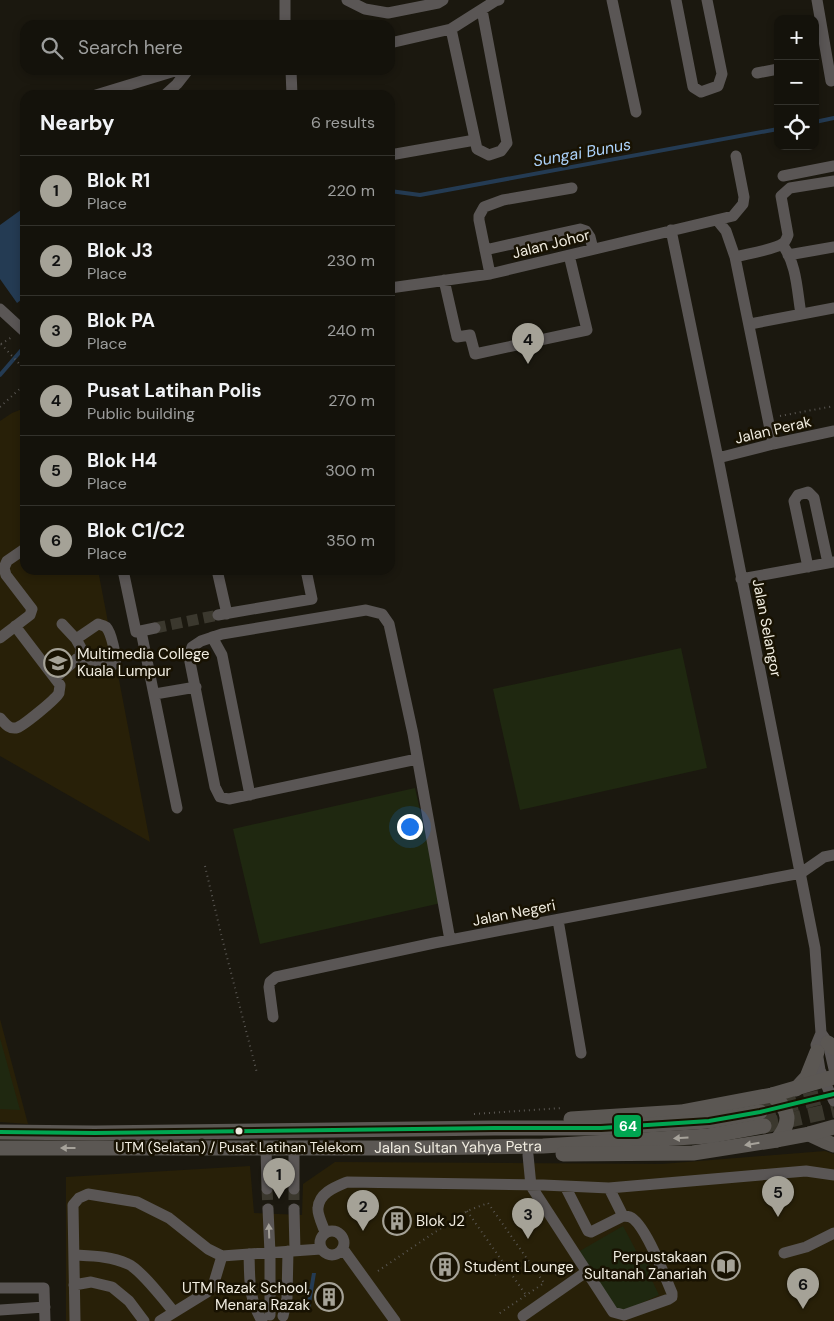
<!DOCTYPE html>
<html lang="en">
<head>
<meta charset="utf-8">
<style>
  body { margin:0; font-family:"DM Sans",sans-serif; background:#1d1b14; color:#f1f3f6 }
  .controls { position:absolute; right:15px; top:15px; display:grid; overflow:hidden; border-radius:10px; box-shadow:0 2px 8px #0003 }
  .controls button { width:45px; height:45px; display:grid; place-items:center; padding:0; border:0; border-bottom:1px solid #33322c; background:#14120b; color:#f1f3f6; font:25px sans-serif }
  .you { position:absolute; left:409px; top:826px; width:18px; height:18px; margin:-12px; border:4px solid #fff; border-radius:50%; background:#1a73e8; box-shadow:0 0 0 8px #1a73e833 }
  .badge { display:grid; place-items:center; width:32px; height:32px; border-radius:50%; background:#a5a297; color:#111; font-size:16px; font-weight:700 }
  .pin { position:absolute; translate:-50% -41px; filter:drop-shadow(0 1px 2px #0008) }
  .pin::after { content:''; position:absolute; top:26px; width:18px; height:15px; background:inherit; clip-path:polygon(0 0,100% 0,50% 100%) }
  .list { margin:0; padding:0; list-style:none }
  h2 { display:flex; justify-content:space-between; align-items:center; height:65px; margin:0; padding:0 20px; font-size:21px }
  h2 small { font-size:16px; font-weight:400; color:#9d9e9d }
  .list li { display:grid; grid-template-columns:32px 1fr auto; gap:15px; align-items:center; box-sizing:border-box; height:70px; padding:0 20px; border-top:1px solid #33322c }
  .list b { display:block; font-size:19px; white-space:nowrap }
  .list p { margin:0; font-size:16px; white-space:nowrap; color:#9d9e9d }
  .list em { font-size:16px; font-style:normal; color:#9d9e9d }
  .icon { flex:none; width:28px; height:28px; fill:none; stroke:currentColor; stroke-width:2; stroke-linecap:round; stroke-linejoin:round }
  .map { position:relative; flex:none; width:834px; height:1321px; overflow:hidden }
  .search { position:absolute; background:#14120b; box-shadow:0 2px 8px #0003; left:20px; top:20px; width:375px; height:55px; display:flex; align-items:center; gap:12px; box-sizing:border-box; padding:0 18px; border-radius:15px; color:#9d9e9d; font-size:19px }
  .panel { position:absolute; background:#14120b; box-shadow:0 2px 8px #0003; left:20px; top:90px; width:375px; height:485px; border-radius:15px }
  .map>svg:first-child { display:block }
</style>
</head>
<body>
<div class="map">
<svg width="834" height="1321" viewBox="0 0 834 1321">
  <rect width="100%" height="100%" fill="#1b180f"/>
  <!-- built -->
  <path fill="#282008" d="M25 408V570H98L150 842 0 756V421L12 413Z
    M0 1019 28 1124 0 1122Z
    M825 1151 834 1154V1321H66V1177L250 1166 254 1213 302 1215 303 1184 335 1162 662 1164Z"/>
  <!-- green -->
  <path fill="#1f2810" d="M681 648 707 768 520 810 493 689Z
    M415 788 441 903 260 944 233 829Z
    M0 1038 20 1110 0 1109Z
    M623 1226 640 1258 645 1256 652 1270 648 1272 659 1295 624 1311 613 1308 578 1252Z"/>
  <!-- water -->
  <path fill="#243b53" d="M25 207V297L17 303 0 279V225Z
    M312 1273H316L310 1309H306Z"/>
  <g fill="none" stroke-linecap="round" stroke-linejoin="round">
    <!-- stream -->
    <path stroke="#243b53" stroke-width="4" d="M815 122 834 118
      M390 191 420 195 778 129
      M0 375 25 346"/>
    <!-- minor-tunnel -->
    <path stroke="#3b382e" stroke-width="11" stroke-dasharray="11 5.5" stroke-linecap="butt" d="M155 628 218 615
      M267 1189 268 1209
      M294 1189V1209"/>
    <!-- major-tunnel -->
    <path stroke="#3b382e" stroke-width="15" stroke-dasharray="15 8" stroke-linecap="butt" d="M760 1112 834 1094
      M764 1126 834 1110"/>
    <!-- path -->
    <path stroke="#5a5753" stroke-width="2" stroke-dasharray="1 4" stroke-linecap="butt" d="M1 344 25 370
      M1 344 12 337
      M0 407 25 384
      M780 416 834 406
      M205 866 221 934 257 1073
      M474 1114 562 1108
      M467 1211 526 1295
      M378 1271 435 1232 452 1222 467 1211 488 1203 544 1283 497 1315
      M495 1275 505 1268"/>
    <!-- minor -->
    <path stroke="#5a5655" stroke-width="11" d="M285 0V25
      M347 0 365 9 388 13 438 3 443 0
      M612 0 636 112
      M676 0 693 87 701 92 718 86 722 74 707 0
      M817 0 831 81 834 80
      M451 29 477 149 489 155 501 151 507 143 482 10
      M390 43 451 29 495 1 499 0
      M291 70 292 95
      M757 73 778 69
      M96 95 178 70
      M165 95 177 84 188 70
      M390 155 475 140
      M783 176 834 166
      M717 220 726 231 735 257 773 444
      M671 230 718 458 815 948 821 1033 828 1043 834 1069
      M782 244C797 264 797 291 801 314
      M485 250 580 229 586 231 590 237 593 249
      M788 255 834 247
      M735 257C746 254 777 249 784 243 786 240 787 238 788 235L781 196 790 188 834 181
      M490 274 479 220V216L484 207 503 200 572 188
      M444 280 457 337 470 335 475 354 587 330 569 255
      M390 288 490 274 733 216 743 204 744 197 736 156
      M0 309 25 332
      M750 324 834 308
      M718 458 773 444 834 431
      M808 567 794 501 798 495 808 492 814 498 828 563
      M123 570 136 632 155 628
      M217 570 227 614
      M741 579 834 562
      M218 615 312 599 306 570
      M141 631 177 808
      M212 637 222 655 250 795
      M0 638 30 615 32 609 6 575 4 568 7 561 23 550
      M76 639 98 624C101 625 103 625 106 627 111 632 117 657 115 664L110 666 80 656
      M55 678 80 656 81 648 76 639 62 624
      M155 694 196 687
      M0 718C5 723 8 729 16 728 22 727 56 699 59 693 59 691 60 687 60 685L15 626
      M417 759 229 799 220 797 215 787 189 657 192 647 201 641 222 634 366 610 382 614 389 624 413 734 450 940
      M558 920 581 1053
      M273 1017 269 987 270 982 276 977 434 943 801 873 824 857 834 855
      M821 1033 816 1045 820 1070 829 1091 834 1101
      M266 1147 267 1189
      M294 1147V1189
      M528 1155 531 1186 613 1312 624 1315 669 1299 672 1297V1293C665 1277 645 1223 630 1217 628 1216 625 1216 623 1216
      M565 1186 588 1231 591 1232 623 1216 609 1188
      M268 1209 270 1253V1315
      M294 1209 295 1251
      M320 1243a12 12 0 1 1 24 0a12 12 0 1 1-24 0Z
      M325 1232C323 1226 317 1214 318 1208 319 1193 335 1187 347 1182L543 1185 609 1188 806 1171 834 1175
      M343 1249 395 1321
      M784 1253 806 1247 834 1233
      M249 1254C250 1281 248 1297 262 1321
      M74 1255C93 1256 110 1256 128 1264 140 1269 164 1300 174 1312
      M74 1285 91 1282 112 1287 129 1301 144 1321
      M0 1288H44L45 1321
      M0 1310 45 1307
      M283 1316 287 1298 288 1251
      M523 1316 586 1272
      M75 1321 73 1205 79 1198 88 1194 137 1202 169 1218 208 1249 222 1256 321 1249
      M160 1321 207 1292 213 1286 222 1256"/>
    <!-- major -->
    <g stroke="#5b5753" stroke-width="15">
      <path d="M828 1043 834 1048"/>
      <path d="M796 1089 807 1077 817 1052"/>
      <path d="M772 1095C790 1110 792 1122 777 1140"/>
      <path d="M571 1119 681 1112 772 1095 834 1077"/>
      <path d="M0 1132 95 1133 494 1128H601L709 1121 760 1112"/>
      <path d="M809 1134 824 1141 834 1145"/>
      <path id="s1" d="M0 1148H419L543 1146 709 1136 764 1126"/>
      <path d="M563 1154 693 1153 777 1140 809 1134 834 1127"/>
    </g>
    <defs>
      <path id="bus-1" d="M0 1132 95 1133 494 1128H601L709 1121 760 1112 834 1094"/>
    </defs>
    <!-- bus-1 casing -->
    <use href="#bus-1" stroke="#181202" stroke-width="8"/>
    <!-- bus-1 -->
    <use href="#bus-1" stroke="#00a651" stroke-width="4"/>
  </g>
  <!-- one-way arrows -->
  <defs><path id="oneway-solid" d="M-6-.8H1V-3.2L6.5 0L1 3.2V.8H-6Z" transform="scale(1.25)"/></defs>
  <g fill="#a6a29a">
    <use href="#oneway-solid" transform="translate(681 1138) rotate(177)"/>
    <use href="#oneway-solid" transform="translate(752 1144) rotate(171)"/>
    <use href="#oneway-solid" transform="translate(68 1148) rotate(180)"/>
  </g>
  <use fill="#a5a19a" href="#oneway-solid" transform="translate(269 1231) rotate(-92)"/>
  <!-- icons -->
  <defs>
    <symbol id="school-ring" viewBox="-11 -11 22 22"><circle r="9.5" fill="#181202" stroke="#a5a297" stroke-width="1.5"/><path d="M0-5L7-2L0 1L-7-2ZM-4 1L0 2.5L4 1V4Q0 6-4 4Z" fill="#a5a297"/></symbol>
    <symbol id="building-ring" viewBox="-11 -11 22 22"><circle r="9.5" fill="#181202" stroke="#a5a297" stroke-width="1.5"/><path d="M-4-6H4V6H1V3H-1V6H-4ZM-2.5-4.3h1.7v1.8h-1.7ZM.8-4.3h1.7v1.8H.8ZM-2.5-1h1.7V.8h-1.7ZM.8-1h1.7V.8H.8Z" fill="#a5a297"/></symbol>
    <symbol id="library-ring" viewBox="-11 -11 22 22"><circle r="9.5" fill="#181202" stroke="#a5a297" stroke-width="1.5"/><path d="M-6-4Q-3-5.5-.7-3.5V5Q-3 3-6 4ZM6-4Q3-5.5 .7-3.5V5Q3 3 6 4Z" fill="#a5a297"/></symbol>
  </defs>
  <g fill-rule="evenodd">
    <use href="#school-ring" x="42" y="647" width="32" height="32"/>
    <use href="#building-ring" x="381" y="1205" width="32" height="32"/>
    <use href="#library-ring" x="710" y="1250" width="32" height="32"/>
    <use href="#building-ring" x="429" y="1251" width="32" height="32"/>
    <use href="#building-ring" x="313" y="1281" width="32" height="32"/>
  </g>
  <!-- markers -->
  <circle fill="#f0ece0" stroke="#181202" stroke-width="2" cx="239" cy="1131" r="4.5"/>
  <g text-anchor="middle" stroke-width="5" stroke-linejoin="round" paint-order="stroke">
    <!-- bus labels -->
    <g font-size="14" fill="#f0ece0" stroke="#181202">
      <text x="239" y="1152">UTM (Selatan) / Pusat Latihan Telekom</text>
    </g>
    <!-- street labels -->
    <g font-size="15" fill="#f0ece0" stroke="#181202">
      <text transform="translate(551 244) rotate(-14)" y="5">Jalan Johor</text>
      <text transform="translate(773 430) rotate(-13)" y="5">Jalan Perak</text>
      <text transform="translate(767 628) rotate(79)" y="5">Jalan Selangor</text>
      <text transform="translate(514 913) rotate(-11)" y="5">Jalan Negeri</text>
      <text dy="5" stroke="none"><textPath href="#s1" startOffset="458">Jalan Sultan Yahya Petra</textPath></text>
    </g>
    <!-- poi labels -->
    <g font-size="15" fill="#f0ece0" stroke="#181202" text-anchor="start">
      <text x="77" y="659">Multimedia College<tspan x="77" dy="17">Kuala Lumpur</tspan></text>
      <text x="416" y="1226">Blok J2</text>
      <text x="707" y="1262" text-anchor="end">Perpustakaan<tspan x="707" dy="17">Sultanah Zanariah</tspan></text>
      <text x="464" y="1272">Student Lounge</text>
      <text x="310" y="1293" text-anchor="end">UTM Razak School,<tspan x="310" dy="17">Menara Razak</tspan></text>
    </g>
    <!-- water labels -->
    <g font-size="16" font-style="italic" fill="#abd1f9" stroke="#181202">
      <text transform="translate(582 152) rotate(-10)" y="6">Sungai Bunus</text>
    </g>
  </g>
  <rect stroke="#181202" stroke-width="2" x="613" y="1114" width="29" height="24" rx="5" fill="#00a651"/>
  <g font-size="14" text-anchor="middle" font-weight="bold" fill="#fff">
    <text x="628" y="1131">64</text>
  </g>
</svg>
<div class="controls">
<button>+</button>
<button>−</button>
<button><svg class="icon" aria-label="locate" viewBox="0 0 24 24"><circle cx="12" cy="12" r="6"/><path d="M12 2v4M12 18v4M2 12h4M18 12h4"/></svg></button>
</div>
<div class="you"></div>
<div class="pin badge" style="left:279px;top:1199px">1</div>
<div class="pin badge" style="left:363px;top:1231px">2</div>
<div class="pin badge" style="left:528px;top:1239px">3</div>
<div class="pin badge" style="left:528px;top:364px">4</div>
<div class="pin badge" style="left:778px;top:1217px">5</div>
<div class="pin badge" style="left:803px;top:1309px">6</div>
<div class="search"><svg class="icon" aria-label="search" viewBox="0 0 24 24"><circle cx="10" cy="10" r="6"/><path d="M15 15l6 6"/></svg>Search here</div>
<section class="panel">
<h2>Nearby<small>6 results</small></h2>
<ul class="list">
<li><span class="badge">1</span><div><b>Blok R1</b><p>Place</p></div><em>220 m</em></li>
<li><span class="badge">2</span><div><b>Blok J3</b><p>Place</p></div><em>230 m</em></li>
<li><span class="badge">3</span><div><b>Blok PA</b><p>Place</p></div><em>240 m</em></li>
<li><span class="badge">4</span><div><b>Pusat Latihan Polis</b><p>Public building</p></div><em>270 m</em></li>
<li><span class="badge">5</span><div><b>Blok H4</b><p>Place</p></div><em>300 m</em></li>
<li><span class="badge">6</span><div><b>Blok C1/C2</b><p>Place</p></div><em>350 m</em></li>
</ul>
</section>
</div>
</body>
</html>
